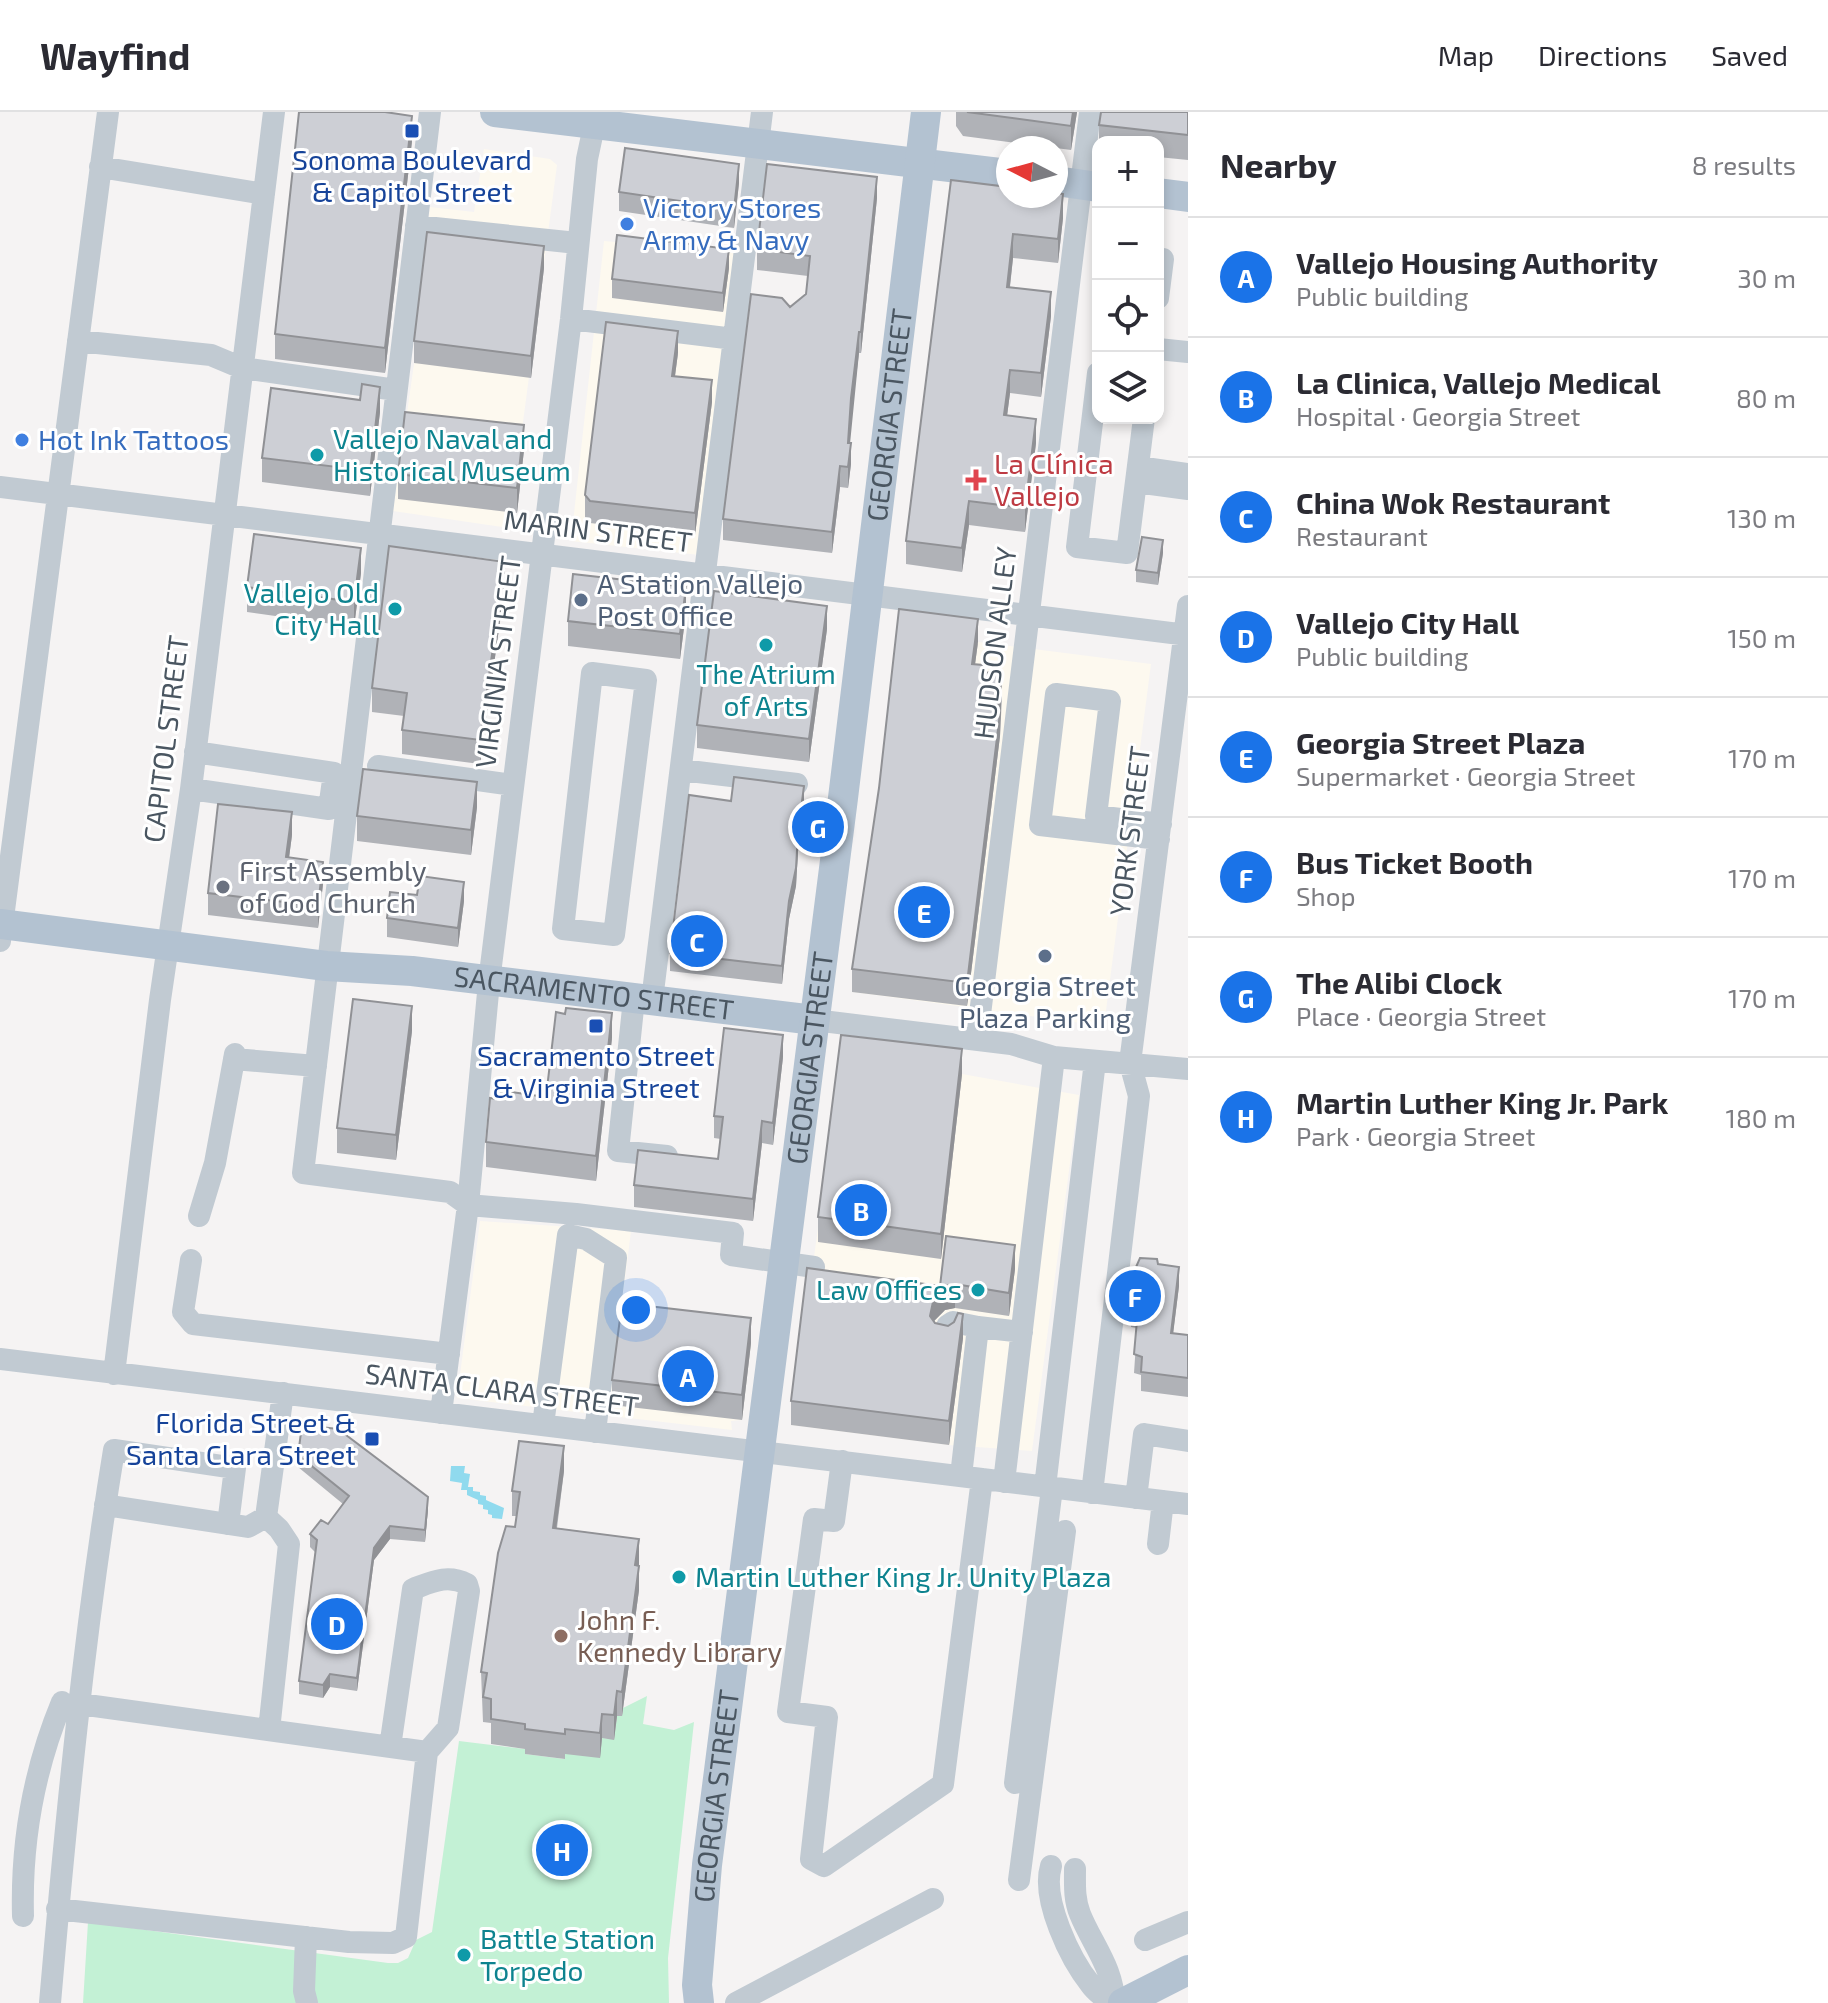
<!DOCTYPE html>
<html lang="en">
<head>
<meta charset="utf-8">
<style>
  body { margin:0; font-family:"Exo 2",sans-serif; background:#f7f7f7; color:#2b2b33 }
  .controls { position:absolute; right:24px; top:24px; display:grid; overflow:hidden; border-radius:16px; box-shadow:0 4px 12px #0003 }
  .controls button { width:72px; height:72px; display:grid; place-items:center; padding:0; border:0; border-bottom:2px solid #e1e1e2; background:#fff; color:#2b2b33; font:40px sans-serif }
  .compass { position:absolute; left:996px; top:24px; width:72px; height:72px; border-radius:50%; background:#fff; box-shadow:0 4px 12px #0003; rotate:276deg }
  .you { position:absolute; left:636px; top:1198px; width:28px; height:28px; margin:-20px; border:6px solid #fff; border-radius:50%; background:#1a73e8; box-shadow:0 0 0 12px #1a73e833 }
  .badge { display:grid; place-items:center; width:52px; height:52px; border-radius:50%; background:#1a73e8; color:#fff; font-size:26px; font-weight:700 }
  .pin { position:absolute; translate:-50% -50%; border:4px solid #fff; box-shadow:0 2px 8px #0006 }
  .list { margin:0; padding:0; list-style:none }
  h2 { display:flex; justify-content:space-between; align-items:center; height:104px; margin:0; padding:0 32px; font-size:34px }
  h2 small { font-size:26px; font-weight:400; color:#7c7c81 }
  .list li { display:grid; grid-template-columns:52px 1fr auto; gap:24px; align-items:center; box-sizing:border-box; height:120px; padding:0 32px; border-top:2px solid #e1e1e2 }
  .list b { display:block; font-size:30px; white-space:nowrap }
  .list p { margin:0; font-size:26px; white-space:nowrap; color:#7c7c81 }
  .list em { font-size:26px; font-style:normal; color:#7c7c81 }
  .icon { flex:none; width:44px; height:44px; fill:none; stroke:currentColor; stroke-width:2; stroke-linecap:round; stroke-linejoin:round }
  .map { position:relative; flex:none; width:1188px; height:1891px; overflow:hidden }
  header { display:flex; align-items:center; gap:48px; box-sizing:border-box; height:112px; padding:0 40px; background:#fff; border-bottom:2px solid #e1e1e2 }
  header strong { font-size:38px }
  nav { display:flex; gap:44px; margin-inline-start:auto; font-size:28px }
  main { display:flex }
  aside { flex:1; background:#fff }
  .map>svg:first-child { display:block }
</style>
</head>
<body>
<header>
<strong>Wayfind</strong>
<nav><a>Map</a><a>Directions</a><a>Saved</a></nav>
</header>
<main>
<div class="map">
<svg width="1188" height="1891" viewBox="0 0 1188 1891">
  <rect width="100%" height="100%" fill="#f5f3f3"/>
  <!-- commercial -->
  <path fill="#fdf9ef" d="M484 37 550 47 557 53 509 416 393 399 414 252 430 95 474 100Z
    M604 129 735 141 700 443 571 429Z
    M899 520 1151 552 1104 914 853 880Z
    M841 948 962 962 1079 983 1032 1339 949 1333 791 1313Z
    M480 1109 631 1119 619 1216 751 1231 742 1308 731 1309 732 1318 457 1286Z"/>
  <!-- green -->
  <path fill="#c3f1d5" d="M647 1584 643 1612 674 1618 694 1610 668 1846 669 1891H83L88 1810 388 1851H398L408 1846 416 1828 432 1820 459 1629 525 1637V1642L564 1647 565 1642 602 1626 614 1627 617 1604H622L623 1596Z"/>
  <!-- water -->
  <path fill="#90daee" d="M451 1354H465L464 1361 470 1362 468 1375H473V1379L480 1380V1383L486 1384V1388L504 1396 502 1407 492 1406V1403L488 1402V1398L483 1397V1393L478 1392V1388L467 1383V1378H461L462 1371 450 1369Z"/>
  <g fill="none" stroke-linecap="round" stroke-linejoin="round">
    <!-- minor -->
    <path stroke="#c1cad2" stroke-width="22" d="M430 0 303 1061 450 1080 468 1093 441 1301
      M597 0 587 47 571 207 489 870 468 1093 576 1102 733 1121 731 1143 814 1155
      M100 55 264 82
      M416 114 577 131
      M1158 147H1163L1158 186
      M571 207 734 227
      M78 229 211 243 242 256 396 278
      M1158 237 1188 240
      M1098 261 1077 435 1127 441 1144 306
      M1138 355 1188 362
      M1136 370 1188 377
      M0 375 1188 523
      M592 561 646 568 614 823 563 817Z
      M378 654 513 673
      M681 658 797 672
      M191 677 329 697 334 661 195 640
      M1159 727 1040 713 1056 582 1110 589 1096 704 1161 712
      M0 829 108 0
      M634 887 618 1039 667 1044
      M652 888 762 0
      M814 908 1011 932 1054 945 1188 957
      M977 927 1090 0
      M234 947 316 954
      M199 1104 215 1051 235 942
      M191 1148 183 1200 193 1212 449 1242
      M944 1225 947 1214 953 1210 978 1215
      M0 1247 1188 1392
      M114 1262 160 888 191 677 274 0
      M543 1313 568 1123 586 1127 616 1146 595 1320
      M842 1349 834 1409 814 1407 788 1600 827 1605 811 1747 824 1754 943 1672 982 1367
      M961 1364 978 1215 1022 1220
      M1004 1370 1054 945
      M1045 1375 1095 949
      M1092 1381 1139 984 1130 951 1188 494
      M1136 1386 1144 1322 1188 1329
      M105 1393 248 1415 266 1405
      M266 1405 279 1417 289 1432 269 1618
      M266 1405 283 1281
      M1158 1432 1163 1389
      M80 1592 427 1640
      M1015 1671 1052 1376
      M1051 1754C1041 1787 1070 1847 1091 1873 1096 1880 1104 1885 1110 1891
      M1075 1757C1075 1773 1074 1787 1080 1802 1092 1832 1114 1857 1114 1891
      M1019 1768 1065 1419
      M57 1797 349 1830 393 1831 406 1825 427 1640 448 1616 469 1479 467 1472C447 1462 432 1470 413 1477L390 1635
      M23 1804C21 1729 33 1660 62 1590
      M306 1825 304 1879 307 1891
      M1145 1828 1188 1810
      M50 1891C66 1706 84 1521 114 1338L235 1356 228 1412
      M736 1891 933 1787"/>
    <!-- major -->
    <g stroke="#b3c2d1" stroke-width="30">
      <path d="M495 0 1008 62"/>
      <path d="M1056 69 1098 75"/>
      <path d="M1158 81 1188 85"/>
      <path id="s1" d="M0 812 326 854 412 859 814 908"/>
      <path id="s2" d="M699 1891 697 1873 707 1753 843 686 926 0"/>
      <path d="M1123 1891 1188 1858"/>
    </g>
  </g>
  <!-- wall -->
  <path fill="#b0b2b7" d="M956 0H1077L1071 38 963 24 956 14Z
    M1188 0V48L1158 45V30H1099V13Z
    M412 29 385 261 275 247V222Z
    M951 68 1063 106 1058 151 1013 146 1010 175 1051 204 1041 285 1010 281 1007 304 1036 331 1025 420 969 413 962 460 906 452V429Z
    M739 71 734 116 619 99V80Z
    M877 86 861 241H859L851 307 849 331 851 352 848 376 840 375 832 441 723 428V407L790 195 806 182 808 164 757 158V137Z
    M544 156 531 266 414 251V229Z
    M729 156 723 200 612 186V167Z
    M678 241 675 264 712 290 695 423 590 411 585 405V383Z
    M360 288 380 300 370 384 262 370V346Z
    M524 338 517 401 398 387V362Z
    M1163 441 1158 473 1136 470V458Z
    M361 461 354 515 247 500V475Z
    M505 474 480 652 402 642V618L404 604 372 600V576Z
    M686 500 680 547 568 534V509Z
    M827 517 809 650 697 636V613Z
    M978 530 975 552 983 560 1002 585 1000 624 967 894 852 880V857Z
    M731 689 804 692 798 739 796 774 789 807 782 872 670 859V841Z
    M477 695 471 743 357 729V704Z
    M292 723 289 746 323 772 318 816 208 803V781Z
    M464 789 458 835 387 825V806Z
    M412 919 396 1048 337 1041V1016Z
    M612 926 596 1069 486 1055V1030L496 987 546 985Z
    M783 945 773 1033 762 1031 753 1109 634 1095V1073L718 1047 721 1027 714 1026V1004Z
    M962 962 941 1147 818 1130V1105Z
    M1158 1152 1179 1174 1173 1221 1188 1223V1285L1141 1279V1263L1134 1261 1137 1216 1131 1215V1196Z
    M1015 1157 1009 1204 955 1196 945 1198 934 1209 935 1211 963 1226 949 1333 791 1313V1289L940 1174Z
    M751 1231 742 1308 612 1293V1268Z
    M298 1343 428 1397 425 1430 390 1427 374 1448 357 1579 330 1575 323 1586 299 1582V1569L315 1440 310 1435V1422L328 1412 343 1392 298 1355Z
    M564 1359 557 1416 639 1427V1478L622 1604H617L614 1628 602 1626 600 1646 565 1642V1647L525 1642V1637L491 1632V1611L483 1610 481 1560 515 1415 517 1404H512V1379Z"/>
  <!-- shaded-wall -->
  <path fill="#909195" d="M1073 0H1077L1071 38V14Z
    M412 4V29L385 261V236Z
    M739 52V71L734 116V97Z
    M877 65V86L861 241V220Z
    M1063 82V106L1058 151V127Z
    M1013 122V146L1007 199V175Z
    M544 134V156L531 266V244Z
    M729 137V156L723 200V181Z
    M1051 180V204L1041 285V261Z
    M678 219V241L672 286V264Z
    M859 220V241L848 352V331L851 286Z
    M1010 258V281L1004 327V303Z
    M712 268V290L695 423V401Z
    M380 275V300L370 384V359Z
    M1036 307V331L1025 420V396Z
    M524 313V338L517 401V376Z
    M851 331V352L848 376V355Z
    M840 354V375L832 441V420Z
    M969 389V413L962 460V436Z
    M1163 428V441L1158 473V461Z
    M361 436V461L354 515V490Z
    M505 450V474L480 652V628Z
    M686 475V500L680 547V522Z
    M827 494V517L809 650V627Z
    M978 507V530L972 575V552Z
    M1002 562 1000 624 967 894V871Z
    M477 670V695L471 743V718Z
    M804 674V692L798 739 796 774 789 807 782 872V854L798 721Z
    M292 700V723L286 768V745Z
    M323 750V772L318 816V794Z
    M464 770V789L458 835V816Z
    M412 894V919L396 1048V1023Z
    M612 901V926L596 1069V1044Z
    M783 923V945L773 1033V1011Z
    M962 937V962L941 1147V1122Z
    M762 1009V1031L753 1109V1087Z
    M1015 1133V1157L1009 1204V1181Z
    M1179 1155V1174L1171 1239V1221Z
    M955 1172V1196L945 1198 934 1209 930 1204 934 1185 945 1174Z
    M963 1202V1226L949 1333V1309Z
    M751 1206V1231L742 1308V1283Z
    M564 1334V1359L553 1440V1416Z
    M428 1385V1397L425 1430V1418Z
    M390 1414V1427L374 1448 357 1579V1566L374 1436Z
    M639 1427V1452L635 1478V1453Z
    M639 1454V1478L622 1604V1580Z
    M330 1562V1575L323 1586V1573Z
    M617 1579V1604L614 1628V1603Z
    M602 1602V1626L600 1646V1621Z"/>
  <!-- building -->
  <path fill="#cdcfd5" stroke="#909195" stroke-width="2" d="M299 0H385L412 4 385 236 275 222Z
    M967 0H1073L1071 14Z
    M1101 0H1188V23L1099 13Z
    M625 36 739 52 734 97 619 80Z
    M767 52 877 65 861 220H859L851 286 848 331H851L848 355 840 354 832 420 723 407 751 182 782 186 790 195 806 182 810 144 757 137Z
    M951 68 1008 75V84H1056V81L1063 82 1058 127 1013 122 1007 175 1051 180 1041 261 1010 258 1004 303 1036 307 1025 396 969 389 962 436 906 429Z
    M427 120 544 134 531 244 414 229Z
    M617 123 729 137 723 181 612 167Z
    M606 210 678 219 672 264 712 268 695 401 590 389 585 383Z
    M362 272 380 275 370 359 262 346 271 276 360 288Z
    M405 300 524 313 517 376 398 362Z
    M254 422 361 436 354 490 247 475Z
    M1142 425 1163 428 1158 461 1136 458Z
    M389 434 505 450 480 628 402 618 407 581 372 576Z
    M573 462 686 475 680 522 568 509Z
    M714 479 827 494 809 627 697 613Z
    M899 497 978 507 972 552 983 553 982 560 1002 562 997 600 1000 601 967 871 852 857 879 676Z
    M363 657 477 670 471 718 357 704Z
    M734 665 804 674 798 721 796 756 789 789 782 854 670 841 689 683 731 689Z
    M218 692 292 700 286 745 323 750 318 794 208 781Z
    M420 764 464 770 458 816 387 806 390 780 417 783Z
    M353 887 412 894 396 1023 337 1016Z
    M566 896 612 901 596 1044 486 1030 490 986 496 987 497 978 546 985 556 900 565 902Z
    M724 916 783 923 773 1011 762 1009 753 1087 634 1073 638 1038 718 1047 723 1005 714 1004Z
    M841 923 962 937 941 1122 818 1105Z
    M946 1124 1015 1133 1009 1181 955 1172 945 1174 934 1185 930 1204 935 1211 948 1214 954 1210 958 1201 963 1202 949 1309 791 1289 807 1156 940 1174Z
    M1140 1146 1157 1147 1158 1152 1179 1155 1171 1221 1188 1223V1266L1141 1260 1142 1245 1134 1242 1138 1197 1131 1196 1136 1155Z
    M622 1191 751 1206 742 1283 612 1268Z
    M302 1313 338 1317 428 1385 425 1418 390 1414 374 1436 357 1566 330 1562 323 1573 299 1569 317 1428 310 1422 321 1408 328 1412 349 1384 298 1343Z
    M519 1329 564 1334 553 1416 639 1427 635 1453 639 1454 622 1580 617 1579 614 1603 602 1602 600 1621 565 1617V1622L525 1617V1612L491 1607V1587L483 1585 487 1561 481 1560 498 1441 506 1414 515 1415 520 1380 512 1379Z"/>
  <!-- markers -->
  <g fill="#1a4fb4" stroke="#fff" stroke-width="3">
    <rect x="404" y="11" width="16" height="16" rx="4"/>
    <rect x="588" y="906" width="16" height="16" rx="4"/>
    <rect x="364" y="1319" width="16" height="16" rx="4"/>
  </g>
  <g fill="#3f7fe0" stroke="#fff" stroke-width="3">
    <circle cx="627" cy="112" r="8"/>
    <circle cx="22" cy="328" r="8"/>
  </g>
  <g fill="#0f9aa8" stroke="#fff" stroke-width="3">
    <circle cx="317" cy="343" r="8"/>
    <circle cx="395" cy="497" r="8"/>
    <circle cx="766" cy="533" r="8"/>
    <circle cx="978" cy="1178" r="8"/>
    <circle cx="679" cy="1465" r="8"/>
    <circle cx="464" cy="1843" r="8"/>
  </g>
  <path fill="#e0444e" stroke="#fff" stroke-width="3" d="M972 356h8v8h8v8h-8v8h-8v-8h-8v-8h8z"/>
  <g fill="#5c6f8a" stroke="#fff" stroke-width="3">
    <circle cx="581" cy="488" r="8"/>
    <circle cx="1045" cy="844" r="8"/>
  </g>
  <circle fill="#6b7280" stroke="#fff" stroke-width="3" cx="223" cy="775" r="8"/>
  <circle fill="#8d6e63" stroke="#fff" stroke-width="3" cx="561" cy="1524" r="8"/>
  <g text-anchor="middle" stroke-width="6" stroke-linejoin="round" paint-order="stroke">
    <!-- transit labels -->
    <g font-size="28" fill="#164399" stroke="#fff">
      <text x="412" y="58">Sonoma Boulevard<tspan x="412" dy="32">&amp; Capitol Street</tspan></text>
      <text x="596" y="954">Sacramento Street<tspan x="596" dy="32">&amp; Virginia Street</tspan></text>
      <text x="356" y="1321" text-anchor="end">Florida Street &amp;<tspan x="356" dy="32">Santa Clara Street</tspan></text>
    </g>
    <!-- shop labels -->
    <g font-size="28" fill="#366cbe" stroke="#fff" text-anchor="start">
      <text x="643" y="106">Victory Stores<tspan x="643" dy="32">Army &amp; Navy</tspan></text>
      <text x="38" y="338">Hot Ink Tattoos</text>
    </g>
    <!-- street labels -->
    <g font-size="28" fill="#4a5661" stroke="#fff">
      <text dy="10" stroke="none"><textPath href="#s2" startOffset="1600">GEORGIA STREET</textPath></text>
      <text transform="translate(598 419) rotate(7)" y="10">MARIN STREET</text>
      <text transform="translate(995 531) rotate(-83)" y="10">HUDSON ALLEY</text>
      <text transform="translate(498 550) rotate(-83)" y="10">VIRGINIA STREET</text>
      <text transform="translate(166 627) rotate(-83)" y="10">CAPITOL STREET</text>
      <text transform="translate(1130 719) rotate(-83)" y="10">YORK STREET</text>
      <text dy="10" stroke="none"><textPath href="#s1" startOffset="598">SACRAMENTO STREET</textPath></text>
      <text dy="10" stroke="none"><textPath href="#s2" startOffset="952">GEORGIA STREET</textPath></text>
      <text transform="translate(502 1278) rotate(7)" y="10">SANTA CLARA STREET</text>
      <text dy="10" stroke="none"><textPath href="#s2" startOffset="208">GEORGIA STREET</textPath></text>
    </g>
    <!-- culture labels -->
    <g font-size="28" fill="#0d838f" stroke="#fff" text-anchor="start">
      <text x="333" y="337">Vallejo Naval and<tspan x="333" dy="32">Historical Museum</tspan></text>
      <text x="379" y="491" text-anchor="end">Vallejo Old<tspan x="379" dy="32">City Hall</tspan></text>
      <text x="766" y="572" text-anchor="middle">The Atrium<tspan x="766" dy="32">of Arts</tspan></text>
      <text x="962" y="1188" text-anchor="end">Law Offices</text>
      <text x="695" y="1475">Martin Luther King Jr. Unity Plaza</text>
      <text x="480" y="1837">Battle Station<tspan x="480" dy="32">Torpedo</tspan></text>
    </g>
    <!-- health labels -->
    <g font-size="28" fill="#be3a42" stroke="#fff" text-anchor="start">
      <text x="994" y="362">La Clínica<tspan x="994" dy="32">Vallejo</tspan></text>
    </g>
    <!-- service labels -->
    <g font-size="28" fill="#4e5e75" stroke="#fff" text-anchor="start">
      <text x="597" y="482">A Station Vallejo<tspan x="597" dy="32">Post Office</tspan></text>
      <text x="1045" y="884" text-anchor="middle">Georgia Street<tspan x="1045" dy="32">Plaza Parking</tspan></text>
    </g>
    <!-- worship labels -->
    <g font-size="28" fill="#5b616d" stroke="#fff" text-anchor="start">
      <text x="239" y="769">First Assembly<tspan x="239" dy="32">of God Church</tspan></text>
    </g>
    <!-- education labels -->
    <g font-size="28" fill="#785e54" stroke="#fff" text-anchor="start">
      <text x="577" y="1518">John F.<tspan x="577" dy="32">Kennedy Library</tspan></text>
    </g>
  </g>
</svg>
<div class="controls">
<button>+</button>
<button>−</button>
<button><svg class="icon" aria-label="locate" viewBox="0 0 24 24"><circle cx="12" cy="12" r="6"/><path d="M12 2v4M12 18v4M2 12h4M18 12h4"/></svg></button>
<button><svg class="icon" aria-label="layers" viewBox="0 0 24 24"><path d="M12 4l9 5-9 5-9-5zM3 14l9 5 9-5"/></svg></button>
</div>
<svg class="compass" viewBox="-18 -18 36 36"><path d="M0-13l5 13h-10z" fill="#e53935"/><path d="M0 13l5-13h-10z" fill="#7c7c81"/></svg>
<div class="you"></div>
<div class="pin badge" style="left:688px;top:1264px">A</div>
<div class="pin badge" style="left:861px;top:1098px">B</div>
<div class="pin badge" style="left:697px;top:829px">C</div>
<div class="pin badge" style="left:337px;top:1512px">D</div>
<div class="pin badge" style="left:924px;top:800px">E</div>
<div class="pin badge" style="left:1135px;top:1184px">F</div>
<div class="pin badge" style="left:818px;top:715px">G</div>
<div class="pin badge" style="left:562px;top:1738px">H</div>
</div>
<aside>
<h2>Nearby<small>8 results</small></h2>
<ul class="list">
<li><span class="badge">A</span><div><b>Vallejo Housing Authority</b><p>Public building</p></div><em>30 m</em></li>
<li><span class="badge">B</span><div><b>La Clinica, Vallejo Medical</b><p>Hospital · Georgia Street</p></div><em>80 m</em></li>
<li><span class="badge">C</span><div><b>China Wok Restaurant</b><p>Restaurant</p></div><em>130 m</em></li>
<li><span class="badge">D</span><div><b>Vallejo City Hall</b><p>Public building</p></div><em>150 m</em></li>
<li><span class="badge">E</span><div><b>Georgia Street Plaza</b><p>Supermarket · Georgia Street</p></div><em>170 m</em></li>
<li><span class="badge">F</span><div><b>Bus Ticket Booth</b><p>Shop</p></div><em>170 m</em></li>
<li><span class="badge">G</span><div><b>The Alibi Clock</b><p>Place · Georgia Street</p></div><em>170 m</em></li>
<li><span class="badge">H</span><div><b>Martin Luther King Jr. Park</b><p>Park · Georgia Street</p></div><em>180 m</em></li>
</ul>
</aside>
</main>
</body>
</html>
